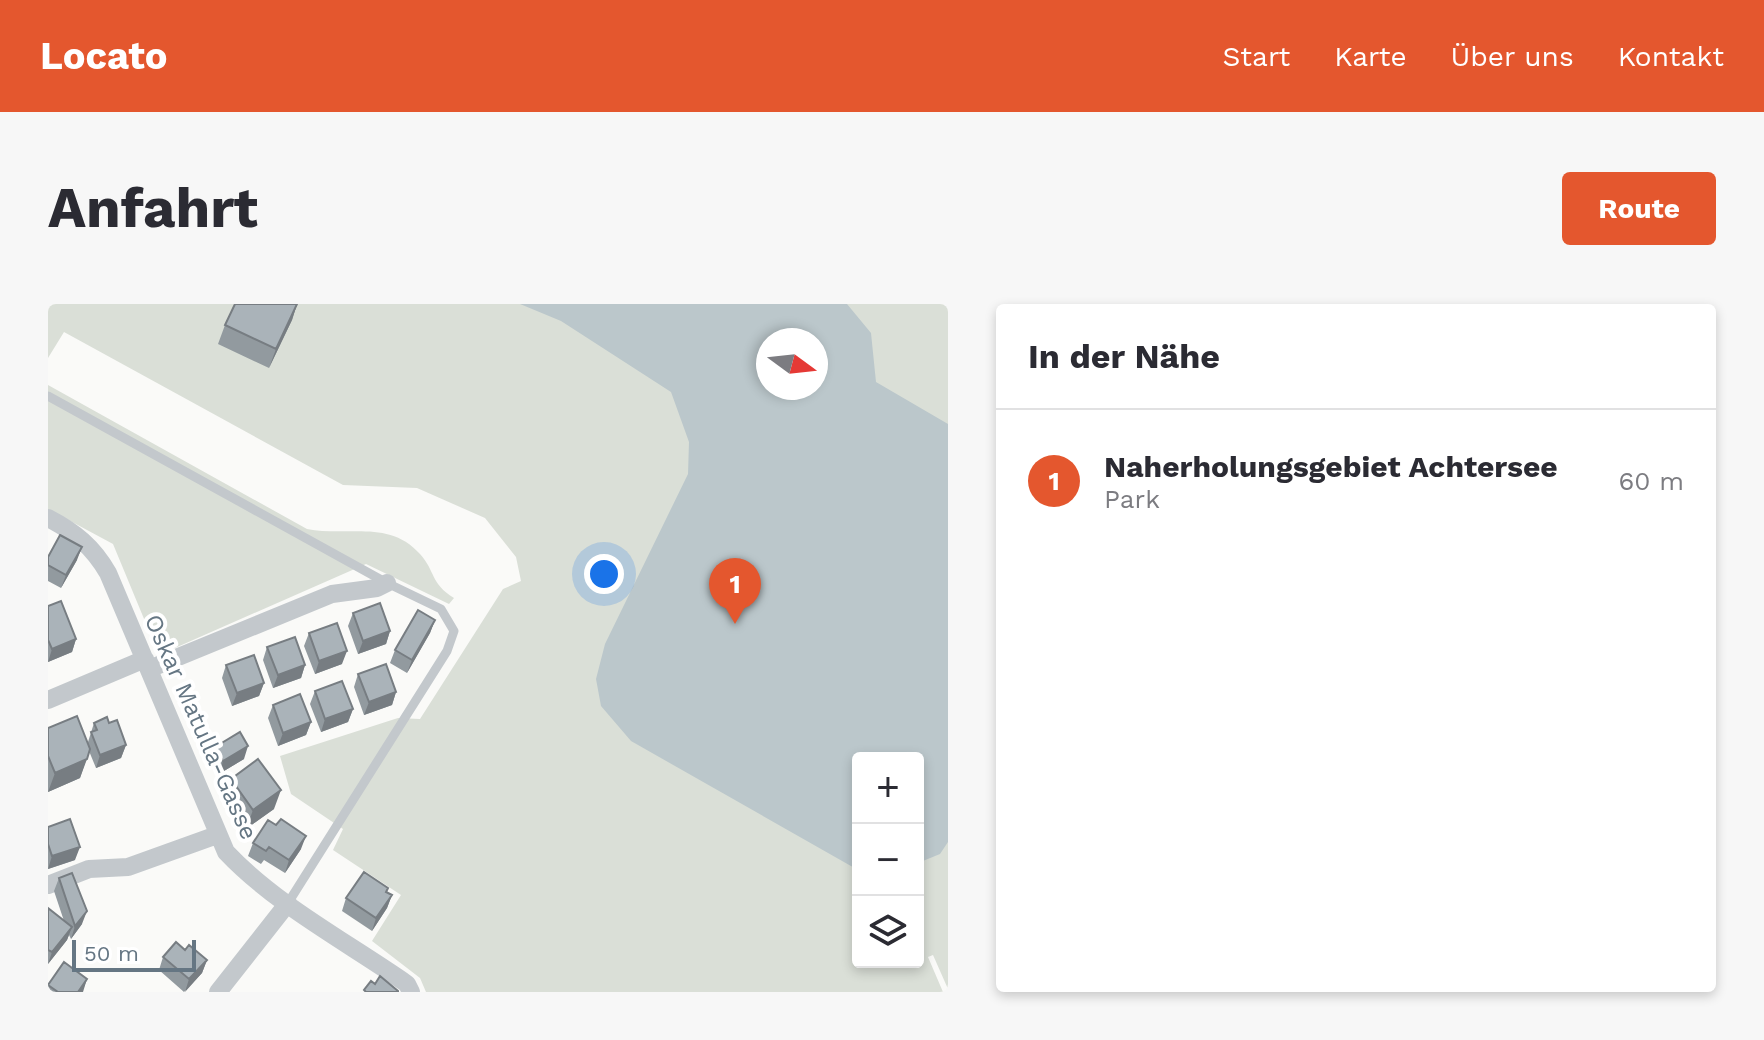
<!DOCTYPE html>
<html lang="de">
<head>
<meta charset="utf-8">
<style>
  body { margin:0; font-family:"Work Sans",sans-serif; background:#f7f7f7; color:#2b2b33 }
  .controls { position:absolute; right:24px; bottom:24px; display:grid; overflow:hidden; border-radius:8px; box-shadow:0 4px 12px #0003 }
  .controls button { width:72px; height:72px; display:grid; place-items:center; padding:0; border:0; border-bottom:2px solid #e1e1e2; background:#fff; color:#2b2b33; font:40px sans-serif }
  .compass { position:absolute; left:708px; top:24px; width:72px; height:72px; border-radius:50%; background:#fff; box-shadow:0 4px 12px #0003; rotate:105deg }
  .scale { position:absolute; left:24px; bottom:20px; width:124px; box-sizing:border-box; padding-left:8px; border:4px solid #657683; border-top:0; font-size:22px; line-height:28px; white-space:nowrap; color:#657683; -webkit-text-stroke:6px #fff; paint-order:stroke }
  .you { position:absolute; left:556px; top:270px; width:28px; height:28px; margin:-20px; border:6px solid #fff; border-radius:50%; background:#1a73e8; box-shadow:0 0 0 12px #1a73e833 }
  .badge { display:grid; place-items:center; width:52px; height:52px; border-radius:50%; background:#e4572e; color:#fff; font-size:26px; font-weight:700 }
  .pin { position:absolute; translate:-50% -66px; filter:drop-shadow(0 2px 4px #0008) }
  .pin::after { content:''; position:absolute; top:42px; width:28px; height:24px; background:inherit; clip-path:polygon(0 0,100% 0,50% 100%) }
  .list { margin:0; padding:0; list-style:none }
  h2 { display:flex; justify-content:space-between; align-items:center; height:104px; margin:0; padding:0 32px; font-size:34px }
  h2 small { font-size:26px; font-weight:400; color:#7c7c81 }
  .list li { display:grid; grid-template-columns:52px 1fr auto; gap:24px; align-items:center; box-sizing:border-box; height:144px; padding:0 32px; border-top:2px solid #e1e1e2 }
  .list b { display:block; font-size:30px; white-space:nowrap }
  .list p { margin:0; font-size:26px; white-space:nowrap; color:#7c7c81 }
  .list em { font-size:26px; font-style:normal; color:#7c7c81 }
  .icon { flex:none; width:44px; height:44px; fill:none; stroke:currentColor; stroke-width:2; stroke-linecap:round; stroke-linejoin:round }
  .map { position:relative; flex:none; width:900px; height:688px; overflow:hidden; border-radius:8px }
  header { display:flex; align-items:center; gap:48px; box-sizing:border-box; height:112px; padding:0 40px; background:#e4572e; color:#fff }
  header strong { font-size:38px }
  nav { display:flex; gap:44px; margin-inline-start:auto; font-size:28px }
  .intro { display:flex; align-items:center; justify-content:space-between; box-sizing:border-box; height:192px; padding:0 48px }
  h1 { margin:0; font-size:56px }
  .button { padding:20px 36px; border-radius:8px; background:#e4572e; color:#fff; font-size:28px; font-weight:700 }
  main { display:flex; gap:48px; padding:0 48px }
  aside { flex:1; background:#fff; border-radius:8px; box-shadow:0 4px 12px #0003 }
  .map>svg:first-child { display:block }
</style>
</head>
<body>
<header>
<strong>Locato</strong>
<nav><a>Start</a><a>Karte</a><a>Über uns</a><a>Kontakt</a></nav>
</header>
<div class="intro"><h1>Anfahrt</h1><a class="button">Route</a></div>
<main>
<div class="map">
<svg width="900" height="688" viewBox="0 0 900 688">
  <rect width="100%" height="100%" fill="#fafaf8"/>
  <!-- green -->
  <path fill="#dadfd7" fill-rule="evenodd" d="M0 0H900V685L885 651 880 653 895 688H378L372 674 324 637 353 591 285 546 295 525 243 490 232 452 350 414 372 415 455 285 473 277 468 253 437 214 369 184 295 181 16 28 0 54ZM720 36H768V84H720ZM810 454H870V658H810Z
    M0 81 259 225C300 233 341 215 372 250 388 268 382 279 406 294L401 300 318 260 111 351 65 240 0 205Z"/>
  <!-- water -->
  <path fill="#bbc7cb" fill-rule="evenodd" d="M472 0H799L823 29 828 78 900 120V538L892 550 870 559V454H810V566L583 437 553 402 548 375 557 340 640 170 641 138 623 88 513 17ZM720 36H768V84H720Z"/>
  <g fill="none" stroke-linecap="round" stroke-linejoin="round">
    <!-- lane -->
    <path stroke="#c3c8cc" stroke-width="9" d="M0 92 339 279 393 305 406 327 399 347 240 599"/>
    <!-- street -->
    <path stroke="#c3c8cc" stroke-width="18" d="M0 214C27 228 45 243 60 269L178 548C228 601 299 638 359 680L363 688
      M101 365 284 290 329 284 339 279
      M0 396 97 355
      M0 581 41 565 80 563 169 531
      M170 688 240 599"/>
  </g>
  <!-- wall -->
  <path fill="#929a9f" d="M249 0 244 16 221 64 170 40 177 21Z
    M0 253 29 256 13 284 0 277Z
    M0 302 28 335 24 348 0 358Z
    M305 309 342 327 338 340 310 350 300 322Z
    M387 316 382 329 359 369 342 359 347 346Z
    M261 329 294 360 267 370 256 342Z
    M219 343 257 361 253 374 225 384 215 356Z
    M178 361 216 379 211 392 184 402 174 374Z
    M310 370 348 388 344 401 316 411 306 383Z
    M267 387 305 405 300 418 273 428 262 400Z
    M225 401 263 418 258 431 230 442 220 414Z
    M46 419H61L78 441 73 454 48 464 41 447 32 474 0 488V424L40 438Z
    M167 443 196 455 171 470 162 456Z
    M183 475 226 505 198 525 176 494Z
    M0 523 27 556 0 565Z
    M205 539 253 545 237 569 216 556 213 560 200 552Z
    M11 574 34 620 23 635 21 631 19 636 0 660V604L16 617 6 587Z
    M339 588 344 591 339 604 324 627 294 607 298 594Z
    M115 653 159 656 154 669 136 688 111 666Z
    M39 675 34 688H0V680Z"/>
  <!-- shaded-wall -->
  <path fill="#777d82" d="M249 0 244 16 221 64 228 45Z
    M34 243 29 256 13 284 18 271Z
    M387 316 382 329 359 369 364 356Z
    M342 327 338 340 310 350 315 337Z
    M28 335 24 348 0 358 4 345Z
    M299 347 294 360 267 370 271 357Z
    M257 361 253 374 225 384 230 371Z
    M216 379 211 392 184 402 189 389Z
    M348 388 344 401 316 411 321 398Z
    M305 405 300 418 273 428 277 415Z
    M263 418 258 431 230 442 235 429Z
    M78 441 73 454 48 464 52 451Z
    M200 442 196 455 171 470 175 457Z
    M39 455 32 474 0 488 7 469Z
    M233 486 226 505 198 525 205 506Z
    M258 532 253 545 237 569 241 556Z
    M32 543 27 556 0 565 4 552Z
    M344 591 339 604 324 627 328 614Z
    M39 607 34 620 23 635 27 622Z
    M24 623 19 636 0 660 4 648Z
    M159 656 154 669 137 688 141 675Z
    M39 675 35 688H30Z"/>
  <!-- building -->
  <path fill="#aab3b9" stroke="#777d82" stroke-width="2" d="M187 0H249L228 45 177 21Z
    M12 231 34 243 18 271 0 261V253Z
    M13 297 28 335 4 345 0 336V302Z
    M332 299 342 327 315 337 305 309Z
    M370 306 387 316 364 356 347 346Z
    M289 319 299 347 271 357 261 329Z
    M247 333 257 361 230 371 219 343Z
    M206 351 216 379 189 389 178 361Z
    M338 360 348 388 321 398 310 370Z
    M294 377 305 405 277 415 267 387Z
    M252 390 263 418 235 429 225 401Z
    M29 412 42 445 39 455 7 469 0 452V424Z
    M59 413 61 419 69 416 78 441 52 451 43 428 49 426 46 419Z
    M192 428 200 442 175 457 167 443Z
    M210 455 233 486 205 506 183 475Z
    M22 515 32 543 4 552 0 540V523Z
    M233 515 258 532 241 556 221 543 218 547 205 539 220 516 228 521Z
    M316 568 340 584 338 588 344 591 328 614 298 594Z
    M24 569 39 607 27 622 11 574Z
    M0 604 24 623 4 648 0 646Z
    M128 638 137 646 141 641 159 656 141 675 115 653Z
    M16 658 39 675 30 688H10L0 681Z
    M332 672 350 687V688H318L316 686 323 677 327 680Z"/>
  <g text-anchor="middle" stroke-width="8" stroke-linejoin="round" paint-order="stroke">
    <!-- street labels -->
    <g font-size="24" fill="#657683" stroke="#fff">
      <text transform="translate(153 423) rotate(66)" y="8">Oskar Matulla-Gasse</text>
    </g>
  </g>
</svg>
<div class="controls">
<button>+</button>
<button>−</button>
<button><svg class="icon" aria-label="layers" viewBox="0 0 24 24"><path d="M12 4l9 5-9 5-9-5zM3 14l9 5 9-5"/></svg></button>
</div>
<svg class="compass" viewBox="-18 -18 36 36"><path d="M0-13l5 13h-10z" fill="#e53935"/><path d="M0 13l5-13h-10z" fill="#7c7c81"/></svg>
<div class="scale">50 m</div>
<div class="you"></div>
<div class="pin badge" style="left:687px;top:320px">1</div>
</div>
<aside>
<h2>In der Nähe<small></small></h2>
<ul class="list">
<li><span class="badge">1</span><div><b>Naherholungsgebiet Achtersee</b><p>Park</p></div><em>60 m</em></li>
</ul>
</aside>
</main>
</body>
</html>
